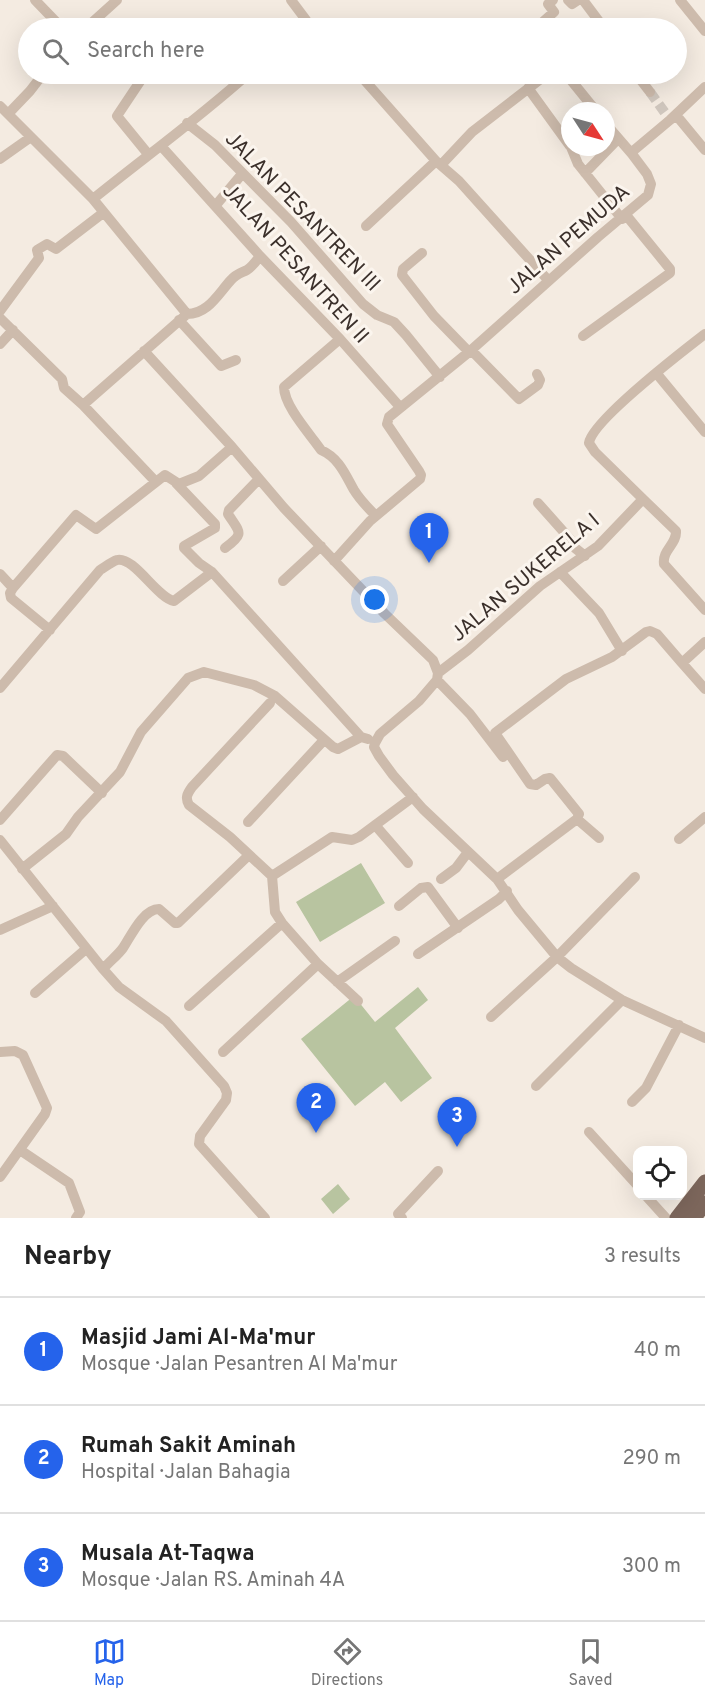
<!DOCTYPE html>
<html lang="en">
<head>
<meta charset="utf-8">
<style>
  body { margin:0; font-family:Overpass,sans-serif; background:#f6f6f6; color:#222 }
  .controls { position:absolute; right:18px; bottom:18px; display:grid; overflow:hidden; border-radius:12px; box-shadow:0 6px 24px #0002 }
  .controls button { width:54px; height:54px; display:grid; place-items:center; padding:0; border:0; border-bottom:2px solid #e0e0e0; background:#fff; color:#222; font:30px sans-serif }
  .compass { position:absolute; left:561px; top:102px; width:54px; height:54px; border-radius:50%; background:#fff; box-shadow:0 6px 24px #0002; rotate:126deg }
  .you { position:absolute; left:375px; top:600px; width:21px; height:21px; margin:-15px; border:4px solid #fff; border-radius:50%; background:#1a73e8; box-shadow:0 0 0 9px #1a73e833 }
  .badge { display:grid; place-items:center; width:39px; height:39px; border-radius:50%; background:#2563eb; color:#fff; font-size:20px; font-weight:700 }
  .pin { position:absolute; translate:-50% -50px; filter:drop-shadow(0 2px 3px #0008) }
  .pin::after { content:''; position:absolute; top:32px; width:21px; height:18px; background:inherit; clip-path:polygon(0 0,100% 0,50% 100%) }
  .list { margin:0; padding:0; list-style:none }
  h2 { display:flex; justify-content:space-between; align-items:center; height:78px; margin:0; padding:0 24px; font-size:26px }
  h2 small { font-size:20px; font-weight:400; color:#767676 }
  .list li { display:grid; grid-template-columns:39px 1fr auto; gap:18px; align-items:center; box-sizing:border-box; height:108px; padding:0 24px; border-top:2px solid #e0e0e0 }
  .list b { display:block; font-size:22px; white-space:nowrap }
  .list p { margin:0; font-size:20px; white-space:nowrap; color:#767676 }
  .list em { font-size:20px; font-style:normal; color:#767676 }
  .icon { flex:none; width:33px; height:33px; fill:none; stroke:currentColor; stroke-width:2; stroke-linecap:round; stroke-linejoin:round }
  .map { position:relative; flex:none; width:705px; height:1218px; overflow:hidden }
  .search { position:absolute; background:#fff; box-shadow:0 6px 24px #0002; left:18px; right:18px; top:18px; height:66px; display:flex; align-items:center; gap:15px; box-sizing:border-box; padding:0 21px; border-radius:33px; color:#767676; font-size:22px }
  .sheet { height:402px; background:#fff }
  nav { display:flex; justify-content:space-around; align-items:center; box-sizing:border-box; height:84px; border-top:2px solid #e0e0e0; background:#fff; font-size:16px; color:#767676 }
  nav a { display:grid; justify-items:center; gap:3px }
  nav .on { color:#2563eb }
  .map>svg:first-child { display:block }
</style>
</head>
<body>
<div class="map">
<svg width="705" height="1218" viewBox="0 0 705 1218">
  <rect width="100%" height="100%" fill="#f4ebe1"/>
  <!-- green -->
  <path fill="#b8c4a0" d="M361 863 385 903 320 942 296 902Z
    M418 987 428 1000 395 1028 432 1078 401 1102 385 1082 355 1106 301 1039 354 996 375 1022Z
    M338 1184 350 1199 333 1214 321 1199Z"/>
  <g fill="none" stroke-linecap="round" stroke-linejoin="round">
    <!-- street-tunnel -->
    <path stroke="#cfc6bd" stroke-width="10" stroke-dasharray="10 5" stroke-linecap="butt" d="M650 92 668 117"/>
    <!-- street -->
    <path stroke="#cdbbac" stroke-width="10" d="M35 0 62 28
      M291 0 306 20 297 28
      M568 0 572 4 578 0
      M583 0 604 28
      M680 0 705 31
      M86 28 117 0
      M536 28 554 12 548 4 553 0
      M145 74 117 116 148 154
      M359 74 436 161 459 181 548 280
      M566 74 596 111
      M636 74 650 92
      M528 88 570 146
      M0 106 93 199 187 314
      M8 114 30 91 43 74
      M676 115 705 150
      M187 123 215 145 291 222 363 304 377 315 394 322 406 335 440 377
      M606 124 632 154
      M162 147 260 256 340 339 400 407
      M571 147 578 164 622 219
      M0 159 31 137
      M441 165 472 132 547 74
      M585 173 618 139
      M93 199C145 157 199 118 248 74
      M216 205 242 174
      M366 226 436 161
      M422 253 403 269 402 275 434 316 469 352
      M0 311 39 258 37 250 47 244 56 249 103 213
      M0 318 62 379 64 388 83 405
      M179 320 221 366 236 360
      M583 336 670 273V269L626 215
      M340 339 284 387C284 406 310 434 321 450 339 458 345 474 354 490 360 500 368 508 376 516
      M0 344 13 330
      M471 350 519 399 538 385 540 380 537 374
      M144 351 232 447 284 508 385 614 433 660 438 673 437 680 419 701 380 734 375 743 374 747 379 756 393 775 423 809 497 879 518 910 557 957 571 968 622 1000 705 1038
      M657 374 705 432
      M232 447 199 476 179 484 165 475 156 482 83 405 187 314C208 314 218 294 231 280 236 274 241 273 247 270 252 267 257 260 260 256
      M176 483 215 524V528L184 546V548L199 563 212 572 361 737 368 739
      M643 499 676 531C677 544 662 550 664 564L705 610
      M538 503 570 539 575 548 585 556
      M225 548C245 533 240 533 228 514L229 510 259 479
      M334 561 370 521 420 479 421 475 419 471 387 424 389 417 469 352 598 237 648 195 651 184 647 174 632 154 633 151 670 120 705 87
      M560 572 599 613 622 651
      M0 574 13 588
      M283 581 321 546
      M50 630 11 598 10 593 13 588 76 515 96 529 156 482
      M682 663 705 689
      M438 673 468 650 540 586 598 546 643 499 595 452 589 443C592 421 683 351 705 334
      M437 680 470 714 503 757
      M0 688 100 570C105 567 111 562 117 560 134 556 157 598 174 601L212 572
      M270 703 192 787C187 794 185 798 189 805L230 837 272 876
      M577 819 599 838
      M0 820 57 755 63 756 102 793
      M248 822 324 740
      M375 825 408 863
      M679 839 705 817
      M0 840 103 969 119 987 166 1021 224 1086 227 1093 226 1100 200 1136 199 1144 265 1218
      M22 869 66 834 78 817 120 772 141 732 188 678 204 672 254 685 275 696 333 747 338 749 361 737
      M441 879 456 868 468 852
      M497 879 577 819 579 814 550 778 545 779 536 785 530 784 495 733 566 679 612 657 646 632 650 631 657 634 682 663 705 642
      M399 906 421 888 428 887 458 928
      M0 930 53 906
      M418 954 499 899 507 891
      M103 969C109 962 118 955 123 948 131 936 143 909 159 909L175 923H178L249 855
      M337 982 395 941
      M35 993 86 949
      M358 1001 318 964 282 923 275 912 272 876 332 837 352 840 359 837 413 797
      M189 1006 282 923
      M491 1017 557 957 635 877
      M0 1052 15 1051 23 1055 47 1108 45 1114 0 1177
      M223 1052 318 964
      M536 1086 622 1000
      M632 1102 646 1088 679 1025
      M589 1132 638 1186
      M20 1150 69 1183 80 1212 76 1218
      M646 1196 666 1218
      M402 1218 398 1214 438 1171"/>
    <!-- primary -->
    <path stroke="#7d675c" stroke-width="15" d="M677 1218 705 1182
      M694 1218 705 1203"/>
  </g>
  <g text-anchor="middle" stroke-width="6" stroke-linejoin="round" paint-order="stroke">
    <!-- street labels -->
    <g font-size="21" fill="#3b302b" stroke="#fbf5ee">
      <text transform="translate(303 211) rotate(46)" y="7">JALAN PESANTREN III</text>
      <text transform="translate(568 239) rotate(-41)" y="7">JALAN PEMUDA</text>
      <text transform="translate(296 263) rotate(48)" y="7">JALAN PESANTREN II</text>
      <text transform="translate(525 577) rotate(-40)" y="7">JALAN SUKERELA I</text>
    </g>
  </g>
</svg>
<div class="controls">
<button><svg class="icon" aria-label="locate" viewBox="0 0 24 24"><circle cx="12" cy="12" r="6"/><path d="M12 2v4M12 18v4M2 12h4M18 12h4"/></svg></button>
</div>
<svg class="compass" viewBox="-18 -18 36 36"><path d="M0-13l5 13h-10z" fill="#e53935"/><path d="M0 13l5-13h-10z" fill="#767676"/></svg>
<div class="you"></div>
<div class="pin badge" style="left:429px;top:563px">1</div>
<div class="pin badge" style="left:316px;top:1133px">2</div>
<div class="pin badge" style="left:457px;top:1147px">3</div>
<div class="search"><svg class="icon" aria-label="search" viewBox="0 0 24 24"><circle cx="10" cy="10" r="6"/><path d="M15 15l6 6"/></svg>Search here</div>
</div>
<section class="sheet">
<h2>Nearby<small>3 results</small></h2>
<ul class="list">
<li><span class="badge">1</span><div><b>Masjid Jami Al-Ma'mur</b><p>Mosque · Jalan Pesantren Al Ma'mur</p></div><em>40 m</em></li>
<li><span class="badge">2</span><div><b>Rumah Sakit Aminah</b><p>Hospital · Jalan Bahagia</p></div><em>290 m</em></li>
<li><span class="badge">3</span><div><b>Musala At-Taqwa</b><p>Mosque · Jalan RS. Aminah 4A</p></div><em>300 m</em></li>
</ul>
</section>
<nav>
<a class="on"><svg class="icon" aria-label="map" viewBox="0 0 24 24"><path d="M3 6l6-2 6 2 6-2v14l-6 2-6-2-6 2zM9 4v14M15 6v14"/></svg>Map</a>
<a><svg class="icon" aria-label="directions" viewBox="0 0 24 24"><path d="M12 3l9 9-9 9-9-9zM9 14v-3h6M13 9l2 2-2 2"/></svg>Directions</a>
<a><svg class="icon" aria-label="saved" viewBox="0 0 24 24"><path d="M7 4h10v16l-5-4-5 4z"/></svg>Saved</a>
</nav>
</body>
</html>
